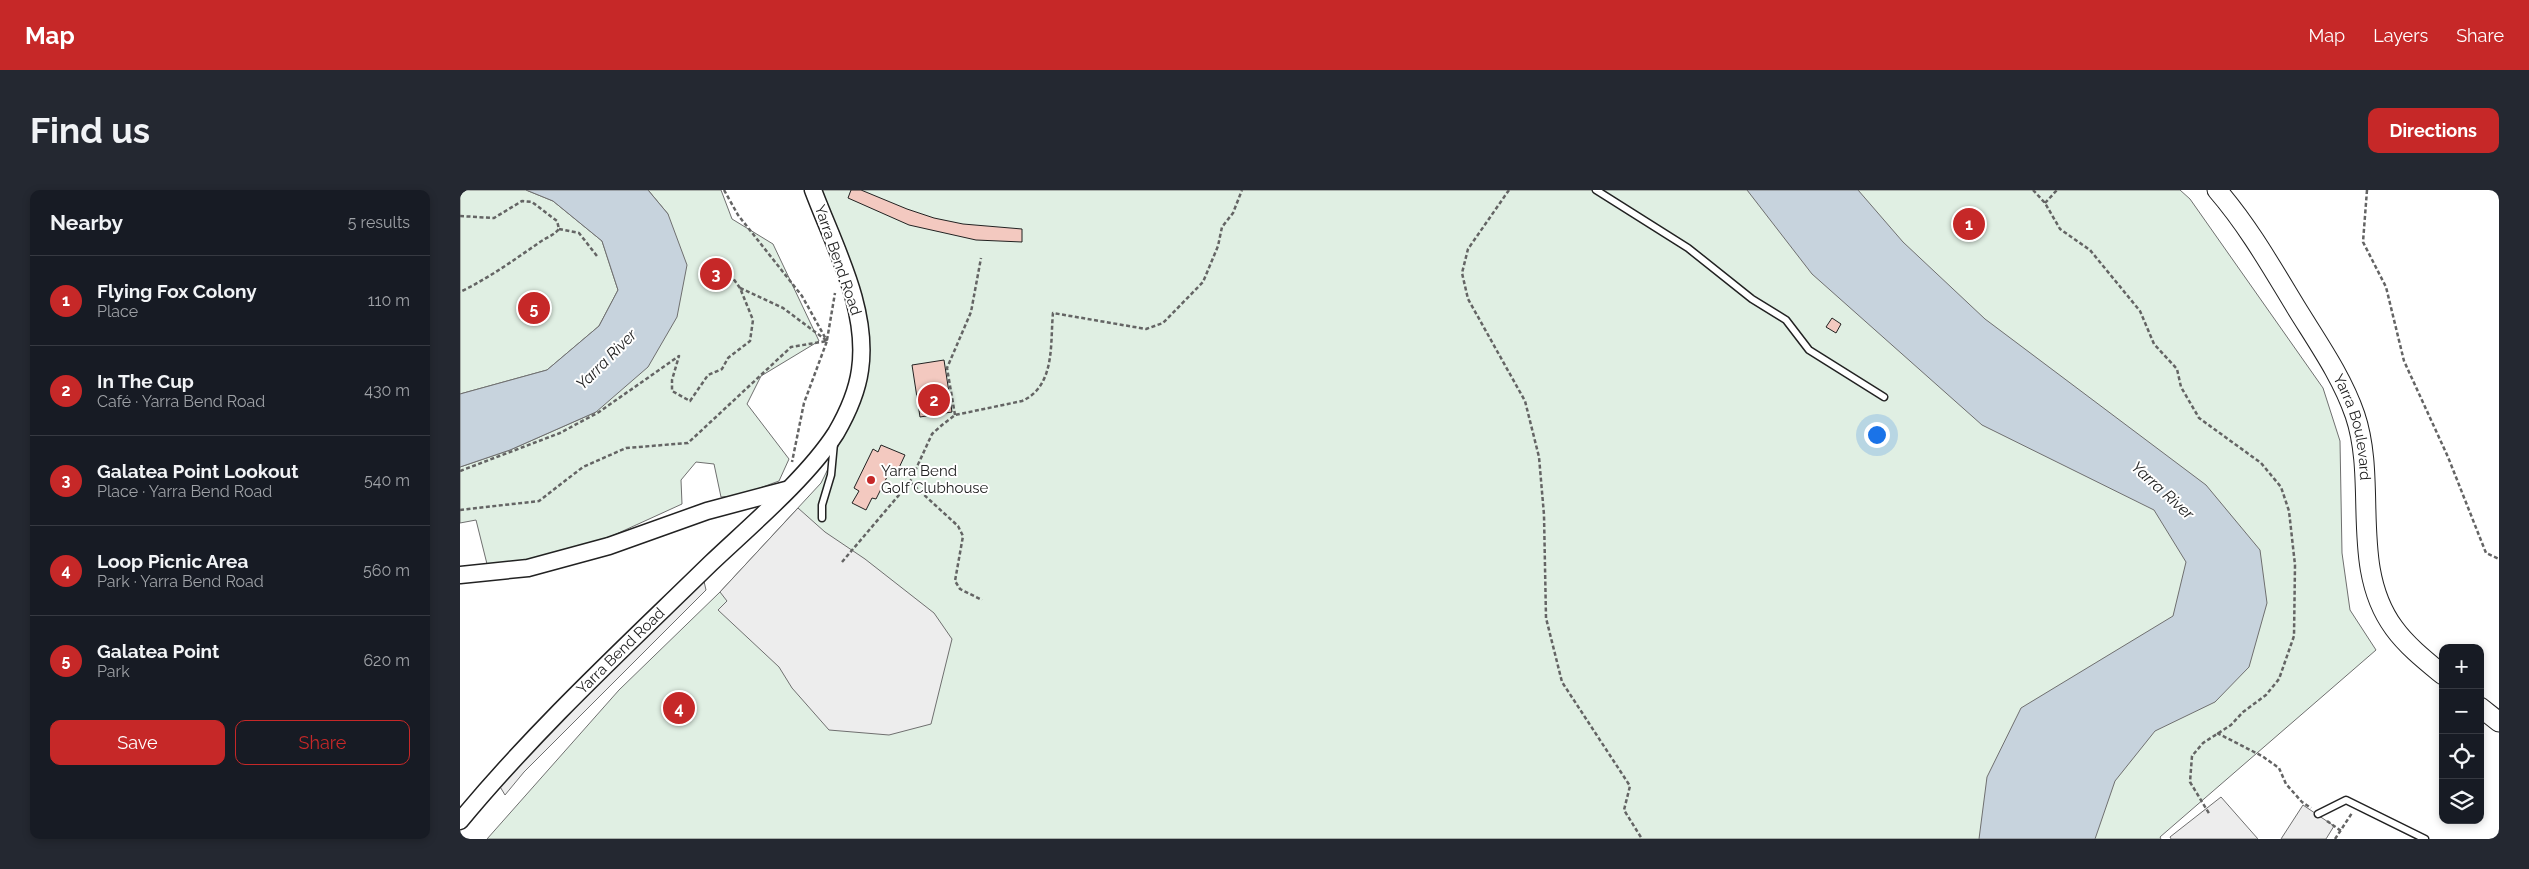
<!DOCTYPE html>
<html lang="en">
<head>
<meta charset="utf-8">
<style>
  body { margin:0; font-family:Raleway,sans-serif; background:#242831; color:#f1f3f6 }
  .controls { position:absolute; right:15px; bottom:15px; display:grid; overflow:hidden; border-radius:10px; box-shadow:0 2px 8px #0003 }
  .controls button { width:45px; height:45px; display:grid; place-items:center; padding:0; border:0; border-bottom:1px solid #363941; background:#171b24; color:#f1f3f6; font:25px sans-serif }
  .you { position:absolute; left:1416px; top:244px; width:18px; height:18px; margin:-12px; border:4px solid #fff; border-radius:50%; background:#1a73e8; box-shadow:0 0 0 8px #1a73e833 }
  .badge { display:grid; place-items:center; width:32px; height:32px; border-radius:50%; background:#c62828; color:#fff; font-size:16px; font-weight:700 }
  .pin { position:absolute; translate:-50% -50%; border:2px solid #fff; box-shadow:0 1px 5px #0006 }
  .list { margin:0; padding:0; list-style:none }
  h2 { display:flex; justify-content:space-between; align-items:center; height:65px; margin:0; padding:0 20px; font-size:21px }
  h2 small { font-size:16px; font-weight:400; color:#9ea1a6 }
  .list li { display:grid; grid-template-columns:32px 1fr auto; gap:15px; align-items:center; box-sizing:border-box; height:90px; padding:0 20px; border-top:1px solid #363941 }
  .list b { display:block; font-size:19px; white-space:nowrap }
  .list p { margin:0; font-size:16px; white-space:nowrap; color:#9ea1a6 }
  .list em { font-size:16px; font-style:normal; color:#9ea1a6 }
  .actions { display:flex; gap:10px; padding:15px 20px }
  .actions a { flex:1; padding:11px 0; border:1px solid #c62828; border-radius:10px; text-align:center; font-size:18px; color:#c62828 }
  .actions .main { background:#c62828; color:#fff }
  .icon { flex:none; width:28px; height:28px; fill:none; stroke:currentColor; stroke-width:2; stroke-linecap:round; stroke-linejoin:round }
  .map { position:relative; flex:none; width:2039px; height:649px; overflow:hidden; border-radius:10px }
  header { display:flex; align-items:center; gap:30px; box-sizing:border-box; height:70px; padding:0 25px; background:#c62828; color:#fff }
  header strong { font-size:24px }
  nav { display:flex; gap:28px; margin-inline-start:auto; font-size:18px }
  .intro { display:flex; align-items:center; justify-content:space-between; box-sizing:border-box; height:120px; padding:0 30px }
  h1 { margin:0; font-size:35px }
  .button { padding:12px 22px; border-radius:10px; background:#c62828; color:#fff; font-size:18px; font-weight:700 }
  main { display:flex; gap:30px; padding:0 30px }
  aside { flex:1; background:#171b24; border-radius:10px; box-shadow:0 2px 8px #0003 }
  .map>svg:first-child { display:block }
</style>
</head>
<body>
<header>
<strong>Map</strong>
<nav><a>Map</a><a>Layers</a><a>Share</a></nav>
</header>
<div class="intro"><h1>Find us</h1><a class="button">Directions</a></div>
<main>
<aside>
<h2>Nearby<small>5 results</small></h2>
<ul class="list">
<li><span class="badge">1</span><div><b>Flying Fox Colony</b><p>Place</p></div><em>110 m</em></li>
<li><span class="badge">2</span><div><b>In The Cup</b><p>Café · Yarra Bend Road</p></div><em>430 m</em></li>
<li><span class="badge">3</span><div><b>Galatea Point Lookout</b><p>Place · Yarra Bend Road</p></div><em>540 m</em></li>
<li><span class="badge">4</span><div><b>Loop Picnic Area</b><p>Park · Yarra Bend Road</p></div><em>560 m</em></li>
<li><span class="badge">5</span><div><b>Galatea Point</b><p>Park</p></div><em>620 m</em></li>
</ul>
<div class="actions"><a class="main">Save</a><a>Share</a></div>
</aside>
<div class="map">
<svg width="2039" height="649" viewBox="0 0 2039 649">
  <rect width="100%" height="100%" fill="#fff"/>
  <!-- green -->
  <path fill="#e0efe3" stroke="#6f6f6f" d="M0 0H66L93 11 142 51 158 100 139 136 87 180 0 204Z
    M188 0H261L272 29 313 54 359 151 301 186 287 214 329 269 319 291 278 306 261 307 254 274 236 272 221 290 222 314 84 377 28 378 16 330 0 333V277L50 260 136 222 208 24Z
    M353 0H1720L1730 9 1863 198 1880 251 1882 363 1890 420 1916 460 1700 647 1701 649H27L159 500 260 402 361 293 375 265 384 239 401 152Z"/>
  <!-- parking -->
  <path fill="#ededed" stroke="#6f6f6f" d="M338 318 365 342 405 369 474 423 492 449 471 534 429 545 369 540 332 498 319 477 258 420 267 411 260 402Z
    M243 387 246 400 64 582 45 605 39 595Z
    M1761 607 1798 649H1711L1710 647Z
    M1843 615 1874 636 1866 649H1821Z"/>
  <!-- water -->
  <path fill="#c7d3dd" stroke="#6f6f6f" d="M66 0H188L208 24 227 75 217 127 188 177 136 222 50 260 0 277V204L87 180 139 136 158 100 142 51 93 11Z
    M1287 0H1398L1443 52 1525 129 1746 295 1800 360 1807 413 1789 477 1755 512 1695 541 1655 591 1635 649H1519L1527 587 1561 518 1713 426 1726 372 1694 320 1522 235 1352 84Z"/>
  <!-- building -->
  <path fill="#f3c9c0" stroke="#222" d="M391 0H401L447 19 474 28 503 34 562 39V52L516 50 449 35 388 8Z
    M1372 128 1381 134 1376 143 1366 137Z
    M484 170 492 222 460 227 452 175Z
    M421 255 445 265 437 282 431 279 416 309 412 308 406 320 392 313 399 301 394 298 413 259 418 262Z"/>
  <g fill="none" stroke-linecap="round" stroke-linejoin="round">
    <defs>
      <path id="service" d="M1136 0 1228 58 1292 109 1326 130 1349 160 1424 207
        M362 328V315L371 285 374 253
        M1858 624 1886 610 1965 649"/>
      <g id="tertiary">
        <path d="M0 385 68 378 149 356 247 321 326 300"/>
        <path id="s1" d="M0 631C77 538 165 457 251 373 290 336 347 288 376 243 387 224 397 202 400 180 409 119 374 56 353 0"/>
      </g>
      <g id="secondary">
        <path id="s2" d="M1757 0C1789 37 1812 78 1837 119 1858 153 1882 187 1895 225 1918 293 1889 377 1934 438 1947 456 1966 471 1983 485"/>
        <path d="M2020 517 2039 532"/>
      </g>
    </defs>
    <!-- service casing -->
    <use href="#service" stroke="#222" stroke-width="9"/>
    <!-- tertiary casing -->
    <use href="#tertiary" stroke="#222" stroke-width="19"/>
    <!-- secondary casing -->
    <use href="#secondary" stroke="#222" stroke-width="21"/>
    <!-- path -->
    <path stroke="#646464" stroke-width="2.5" stroke-dasharray="4 2.5" stroke-linecap="butt" d="M264 0 278 25 342 106 367 151
      M1049 0 1008 59 1002 83 1008 109 1065 211 1079 267 1084 325 1086 428 1102 492 1170 596 1164 620 1182 649
      M1573 0 1585 13 1600 39 1630 60 1680 121 1694 154 1717 179 1721 197 1739 228 1801 273 1821 297 1829 321 1835 375 1834 446 1819 489 1806 505 1783 522 1771 535 1743 553 1732 566 1730 592 1750 625
      M1907 0 1903 52 1926 97 1944 171 1988 267 2026 363 2039 369
      M1585 13 1597 0
      M0 26 34 28 62 11 72 12 97 31 99 39C93 46 87 47 80 52 54 70 29 88 0 102
      M99 39 119 43 137 66
      M280 98 323 118 366 150
      M367 150 375 103
      M495 225 487 178 511 122 521 68
      M0 281 100 243 139 222 219 166 212 190V201L230 211 248 185 262 179 268 168 290 151 293 130 280 98 270 84H256
      M450 292 498 336 503 346 495 391 500 399 522 410
      M0 320 79 311 123 277 166 258 228 253 331 157 367 151 344 213 332 272
      M382 372 450 292 472 244 482 235 495 225 562 211C596 196 590 152 593 123L686 139 703 133 743 92 758 56 762 37 773 23 782 0
      M1757 543 1802 566 1819 578 1826 594 1842 612 1851 618
      M1867 631 1881 641
      M1875 649 1892 623"/>
    <!-- service -->
    <use href="#service" stroke="#fff" stroke-width="6"/>
    <!-- tertiary -->
    <use href="#tertiary" stroke="#fff" stroke-width="16"/>
    <!-- secondary -->
    <use href="#secondary" stroke="#fff" stroke-width="19"/>
  </g>
  <!-- markers -->
  <circle fill="#c62828" stroke="#fff" stroke-width="2" cx="411" cy="290" r="5"/>
  <g text-anchor="middle" stroke-width="4" stroke-linejoin="round" paint-order="stroke">
    <!-- street labels -->
    <g font-size="15" fill="#222" stroke="#fff">
      <text transform="translate(378 70) rotate(71)" y="5">Yarra Bend Road</text>
      <text dy="5" stroke="none"><textPath href="#s2" startOffset="276">Yarra Boulevard</textPath></text>
      <text dy="5" stroke="none"><textPath href="#s1" startOffset="234">Yarra Bend Road</textPath></text>
    </g>
    <!-- poi labels -->
    <g font-size="15" fill="#222" stroke="#fff" text-anchor="start">
      <text x="421" y="286">Yarra Bend<tspan x="421" dy="17">Golf Clubhouse</tspan></text>
    </g>
    <!-- water labels -->
    <g font-size="16" font-style="italic" fill="#222" stroke="#fff">
      <text transform="translate(146 169) rotate(-45)" y="6">Yarra River</text>
      <text transform="translate(1703 300) rotate(42)" y="6">Yarra River</text>
    </g>
  </g>
</svg>
<div class="controls">
<button>+</button>
<button>−</button>
<button><svg class="icon" aria-label="locate" viewBox="0 0 24 24"><circle cx="12" cy="12" r="6"/><path d="M12 2v4M12 18v4M2 12h4M18 12h4"/></svg></button>
<button><svg class="icon" aria-label="layers" viewBox="0 0 24 24"><path d="M12 4l9 5-9 5-9-5zM3 14l9 5 9-5"/></svg></button>
</div>
<div class="you"></div>
<div class="pin badge" style="left:1509px;top:34px">1</div>
<div class="pin badge" style="left:474px;top:210px">2</div>
<div class="pin badge" style="left:256px;top:84px">3</div>
<div class="pin badge" style="left:219px;top:518px">4</div>
<div class="pin badge" style="left:74px;top:118px">5</div>
</div>
</main>
</body>
</html>
